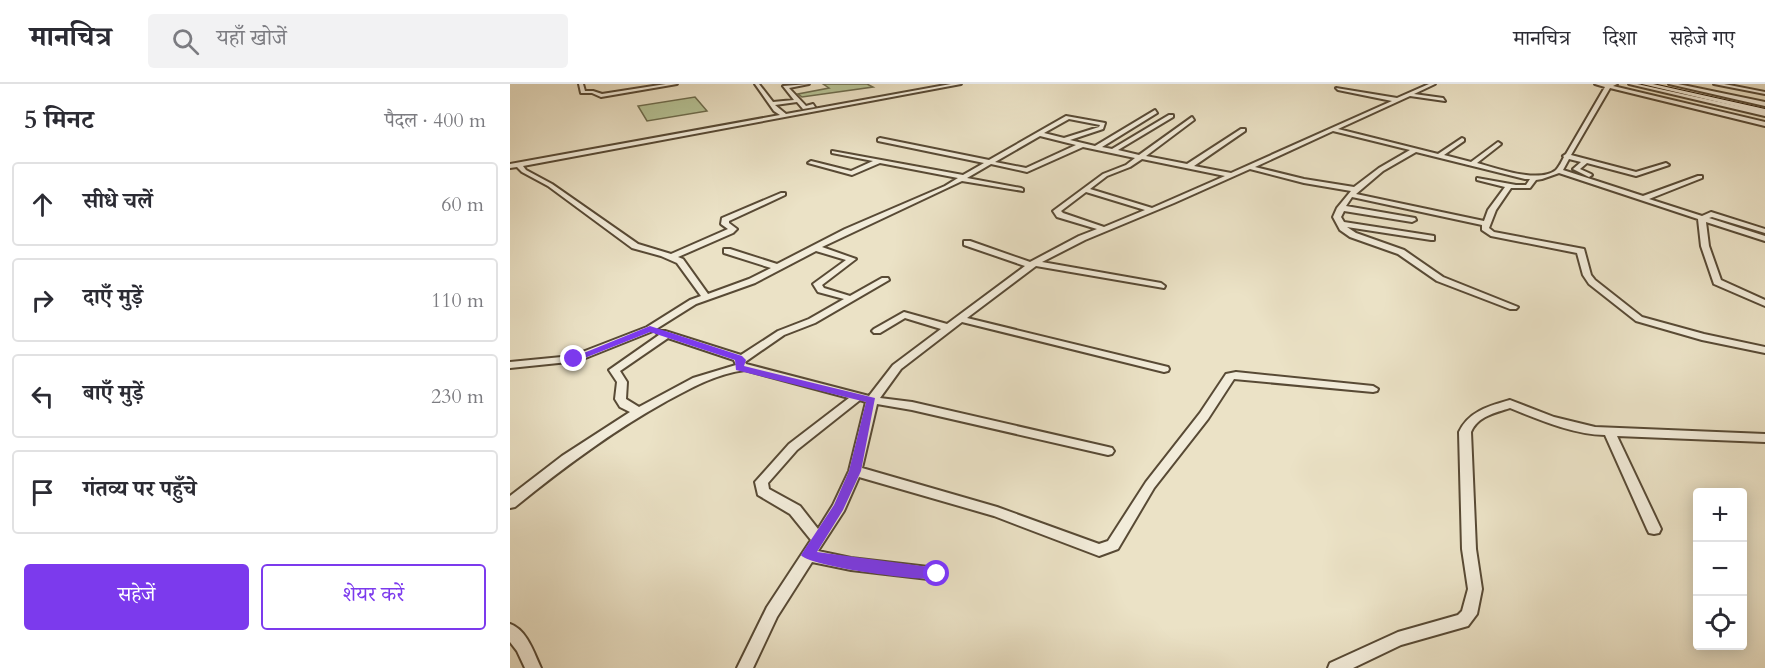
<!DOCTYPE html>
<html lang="hi">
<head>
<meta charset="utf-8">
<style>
  body { margin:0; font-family:Cardo,"Noto Serif Devanagari",serif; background:#f2f2f3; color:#2b2b33 }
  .controls { position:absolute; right:18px; bottom:18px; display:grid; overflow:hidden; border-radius:6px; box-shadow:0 3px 15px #0003 }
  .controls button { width:54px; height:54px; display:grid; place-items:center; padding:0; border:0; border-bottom:2px solid #e1e1e2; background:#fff; color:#2b2b33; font:30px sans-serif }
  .stop { position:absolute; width:18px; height:18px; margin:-14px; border:4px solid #7c3aed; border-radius:50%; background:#fff }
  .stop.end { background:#7c3aed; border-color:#fff; box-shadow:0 2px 6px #0008 }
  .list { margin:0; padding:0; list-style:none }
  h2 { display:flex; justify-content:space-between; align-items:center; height:78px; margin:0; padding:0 24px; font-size:26px }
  h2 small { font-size:20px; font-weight:400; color:#7c7c81 }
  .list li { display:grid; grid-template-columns:39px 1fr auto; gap:18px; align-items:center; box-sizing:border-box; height:84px; margin:0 12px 12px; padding:0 12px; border:2px solid #e1e1e2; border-radius:6px }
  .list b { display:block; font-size:22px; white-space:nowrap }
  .list em { font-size:20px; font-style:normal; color:#7c7c81 }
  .actions { display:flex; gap:12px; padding:18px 24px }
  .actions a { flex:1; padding:14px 0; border:2px solid #7c3aed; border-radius:6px; text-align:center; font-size:21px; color:#7c3aed }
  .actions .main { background:#7c3aed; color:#fff }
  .icon { flex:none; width:33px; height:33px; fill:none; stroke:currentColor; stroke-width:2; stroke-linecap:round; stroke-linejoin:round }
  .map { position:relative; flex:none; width:1255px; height:584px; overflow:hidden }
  header { display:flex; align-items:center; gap:36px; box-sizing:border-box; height:84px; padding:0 30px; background:#fff; border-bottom:2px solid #e1e1e2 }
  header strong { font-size:28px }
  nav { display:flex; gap:33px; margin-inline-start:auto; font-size:21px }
  .search { width:420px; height:54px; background:#f2f2f3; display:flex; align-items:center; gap:15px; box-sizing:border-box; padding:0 21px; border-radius:6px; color:#7c7c81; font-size:22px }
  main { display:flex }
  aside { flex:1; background:#fff }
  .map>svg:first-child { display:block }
</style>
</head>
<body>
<header>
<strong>मानचित्र</strong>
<div class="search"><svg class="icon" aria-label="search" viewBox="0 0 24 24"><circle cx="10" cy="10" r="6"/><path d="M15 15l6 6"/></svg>यहाँ खोजें</div>
<nav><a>मानचित्र</a><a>दिशा</a><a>सहेजे गए</a></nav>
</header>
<main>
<aside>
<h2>5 मिनट<small>पैदल · 400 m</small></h2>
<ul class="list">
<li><svg class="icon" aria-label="ahead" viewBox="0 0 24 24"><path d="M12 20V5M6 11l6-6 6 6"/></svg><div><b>सीधे चलें</b></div><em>60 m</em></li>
<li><svg class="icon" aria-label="right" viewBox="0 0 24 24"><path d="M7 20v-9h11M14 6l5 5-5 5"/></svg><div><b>दाएँ मुड़ें</b></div><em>110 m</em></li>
<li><svg class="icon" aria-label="left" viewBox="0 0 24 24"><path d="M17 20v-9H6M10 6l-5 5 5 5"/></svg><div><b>बाएँ मुड़ें</b></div><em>230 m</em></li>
<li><svg class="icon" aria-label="arrive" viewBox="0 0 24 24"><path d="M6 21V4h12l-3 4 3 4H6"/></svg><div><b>गंतव्य पर पहुँचे</b></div></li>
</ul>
<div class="actions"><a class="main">सहेजें</a><a>शेयर करें</a></div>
</aside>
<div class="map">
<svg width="1255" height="584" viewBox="0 0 1255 584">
  <rect width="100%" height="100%" fill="#ebe2c6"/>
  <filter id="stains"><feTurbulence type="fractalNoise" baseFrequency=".00333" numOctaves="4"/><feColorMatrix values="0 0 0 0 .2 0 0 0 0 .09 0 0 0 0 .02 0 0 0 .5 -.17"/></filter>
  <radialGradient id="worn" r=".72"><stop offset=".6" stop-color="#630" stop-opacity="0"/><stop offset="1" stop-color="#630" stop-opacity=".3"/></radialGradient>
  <!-- green -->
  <path fill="#b6c396" stroke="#6e6d4e" stroke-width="1.5" d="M313 0H357L363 3 292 13 288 10 319 4Z
    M185 13 197 27 137 37 128 22Z"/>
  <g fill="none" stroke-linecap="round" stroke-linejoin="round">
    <defs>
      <path id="street" d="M69 0H73L75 7H83L92 10 156 0H167L91 13 82 9H71Z
        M245 0H249L263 18 284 16 273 2 299 0 279 4 296 22 303 20 305 23 293 25 287 18 265 21 276 30 441 0H451L13 82 16 86 42 100 128 160 161 170 218 145 211 140 212 134 271 109H275V111L219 137V139L227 145 223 149 168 173 173 175 198 210 239 195 261 184 214 169V165H220L267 180 335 145 435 102 448 94 370 79 342 91 298 79 301 77 341 87 363 77 322 69V67L453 91 474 79 368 57V55L370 54 479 76 556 32 595 39 593 45 560 56 585 62 645 26 647 29 592 63 602 65 659 31H663V33L608 66 629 71 682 33 684 36 636 72 677 80 731 45H735V47L684 82 721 89 882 17 828 6 826 4 887 14 919 0H925L904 10 933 14 935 17 900 12 828 45 928 70 952 54 954 55V57L934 71 961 78 988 58 991 60 990 61 967 79C986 84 1029 100 1046 86 1049 83 1052 77 1054 73L1053 72 1056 70 1095 3 1085 0H1107L1103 2 1255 38V42L1100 4 1061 71 1126 88 1156 79 1159 81 1126 92 1077 79 1070 85 1081 90 1082 91 1079 93 1063 85 1071 78 1059 75 1053 86 1133 112 1188 92H1192V94L1139 115 1192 132 1201 128 1255 145V149L1202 133 1199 134 1255 152V157L1196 138 1199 162 1211 196 1255 216V222L1204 200 1191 162 1188 135 1049 89 1032 95 1026 96 1020 104H1001L986 126 979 144 984 148 1074 165 1081 191 1085 196 1132 233 1194 250 1255 263V269L1192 256 1126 237 1079 200 1073 191 1067 169 981 152 972 146V141L842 113 836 122 905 134 906 136 902 138 834 127 831 133 834 138 924 152V156H921L837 143 846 149 894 166 933 193 1008 223 1006 225H1000L927 197 888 170 840 153 830 146 823 133 827 124 841 107 794 99 740 85 664 119 575 156 532 178 651 199 655 202 654 204 526 182 457 234 658 283 659 285 658 287 654 288 452 238 391 285 370 314 402 318 598 363 602 364 604 367 602 370 598 371 402 326 367 320 352 384 487 423 589 460 598 457 636 398 690 329 716 290 726 288 863 302 868 305 867 307 863 308 724 295 698 335 644 404 608 465 589 472 484 432 349 393 334 427 308 467 341 474 427 484 432 486 434 490 432 494 427 496 341 486 302 478 267 533 243 584H227L257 523 301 456 280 430 248 411 245 398 279 360 339 314 235 286C205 290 181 304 155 318 101 348 53 384 5 423L0 424V412L52 372 120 328 110 323 105 315 107 298 99 286 149 251 147 249 149 247H155L231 271 268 247 299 235 334 215 308 208 303 200 336 176 306 167 245 199 186 220 143 247 68 277 0 284V278L62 272 137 243 180 216 191 212 167 179 151 172 122 164 38 102 12 88 7 83 0 84V80L270 31 264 27ZM559 35 590 41 589 43 554 54 534 49ZM823 47 900 66 869 84 844 103 794 95 745 83ZM530 52 566 61 516 84 485 78ZM573 63 625 74 616 81 593 90 543 127 547 133 587 145 569 152 520 178 460 157H454V161L515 182 437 240 394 228 364 245 362 247 364 249H370L395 234 431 245 383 281 359 312 236 280 235 278 274 251 305 239 379 196 378 194H372L340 212 314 204 312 201 346 175 312 163 452 97 513 107V105L511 104 457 94 481 80 517 88ZM906 68 1015 95H1020L1016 101H1006L967 94V96L995 103 978 126 974 137 846 110 873 87ZM632 75 715 92 642 124 580 105 597 92 620 83ZM576 108 635 126 594 143 553 129 551 127ZM158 254 224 276 226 281 183 294 129 323 116 315 117 298 110 287ZM350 316 356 318 339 387 323 421 308 445 290 422 259 405 258 399 287 366Z
        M1119 0H1127L1255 28V32Z
        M1159 0H1168L1255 18V22Z
        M1204 0H1214L1255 8V10Z
        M1000 316 1044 333 1085 343 1255 350V358L1107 352 1151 445 1149 449 1144 450 1139 449 1137 445 1095 351C1062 350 1030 336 1000 324 985 329 968 332 961 348L966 465 972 505 967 530 958 542 891 561 843 584H818L820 579 888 548 948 531 952 527 958 505 952 465 949 348C959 327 979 322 1000 316Z
        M0 540C17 546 24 569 31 584H15L7 567 0 558Z"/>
      <path id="secondary" d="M1132 0H1143L1255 25V29Z"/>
    </defs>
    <!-- street casing -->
    <use href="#street" stroke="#584a35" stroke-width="4"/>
    <!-- secondary casing -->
    <use href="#secondary" stroke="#271705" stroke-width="2"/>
    <!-- street -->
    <use href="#street" fill="#f2ecda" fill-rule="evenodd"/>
    <!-- secondary -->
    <use href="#secondary" fill="#f2ecda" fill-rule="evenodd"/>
  </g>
  <!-- route -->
  <path fill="#7c3aed" d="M140 242 232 272 236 276 234 282 365 314 351 387 333 426 307 468 427 484 431 486V494C417 499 297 482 291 471L324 421 339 387 356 318 226 286 225 276 140 248 67 277 59 275Z"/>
  <rect width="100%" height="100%" filter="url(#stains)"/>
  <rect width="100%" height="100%" fill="url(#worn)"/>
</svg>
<div class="controls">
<button>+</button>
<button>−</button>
<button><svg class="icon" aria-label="locate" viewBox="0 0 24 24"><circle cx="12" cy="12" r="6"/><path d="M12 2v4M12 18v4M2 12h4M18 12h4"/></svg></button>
</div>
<div class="stop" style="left:427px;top:490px"></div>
<div class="stop end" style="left:64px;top:275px"></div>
</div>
</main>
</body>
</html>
